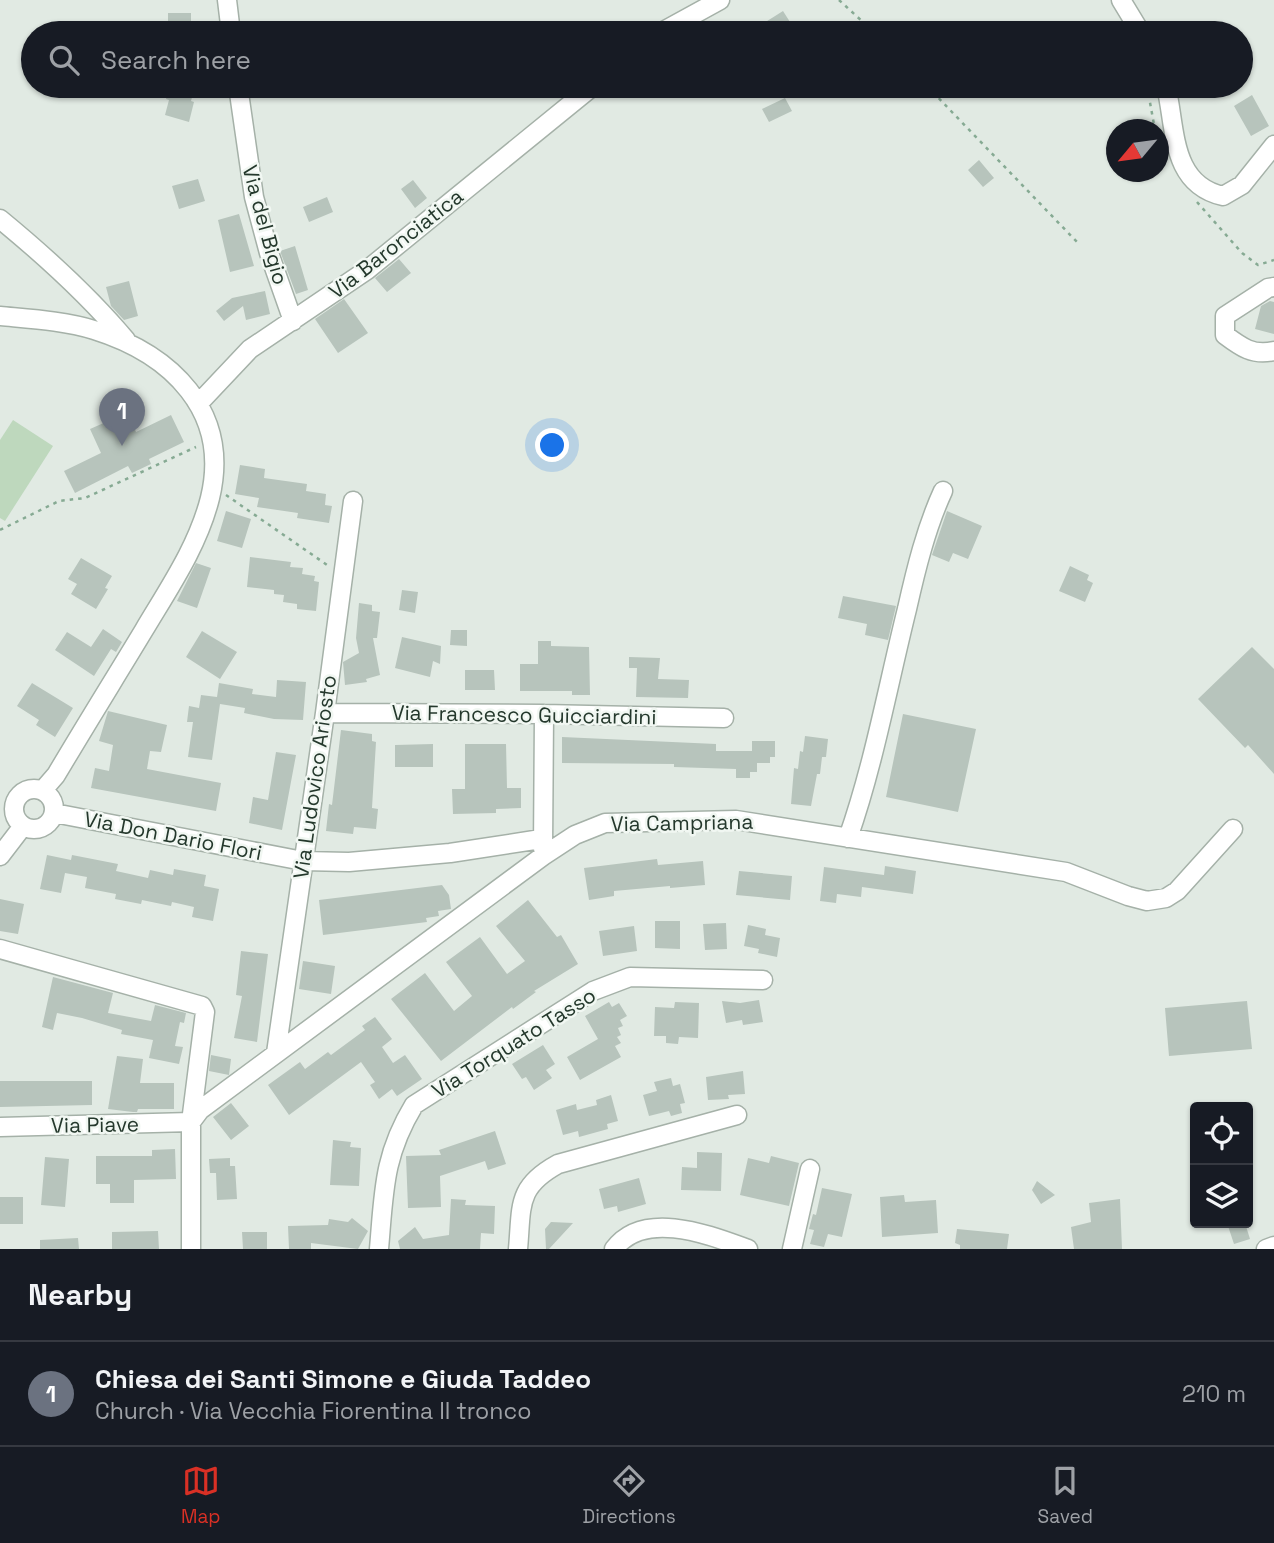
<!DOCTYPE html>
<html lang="en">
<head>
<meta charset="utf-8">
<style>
  body { margin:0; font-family:"Space Grotesk",sans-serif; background:#20242c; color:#f1f3f6 }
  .controls { position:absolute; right:21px; bottom:21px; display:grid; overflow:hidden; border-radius:7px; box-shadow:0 2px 5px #0004 }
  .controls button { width:63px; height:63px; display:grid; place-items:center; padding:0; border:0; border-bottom:2px solid #363941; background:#171b24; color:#f1f3f6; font:35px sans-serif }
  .compass { position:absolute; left:1106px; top:119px; width:63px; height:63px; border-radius:50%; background:#171b24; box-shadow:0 2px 5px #0004; rotate:241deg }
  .you { position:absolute; left:553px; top:446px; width:24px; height:24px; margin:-18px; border:5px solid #fff; border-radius:50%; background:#1a73e8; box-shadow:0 0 0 10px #1a73e833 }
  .badge { display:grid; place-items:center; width:46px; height:46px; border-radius:50%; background:#d93025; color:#fff; font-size:23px; font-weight:700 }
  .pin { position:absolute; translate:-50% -58px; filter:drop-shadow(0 2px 4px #0008) }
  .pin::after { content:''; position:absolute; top:37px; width:24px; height:21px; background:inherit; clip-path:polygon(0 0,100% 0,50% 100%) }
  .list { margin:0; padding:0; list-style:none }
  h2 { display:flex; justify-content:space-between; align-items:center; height:91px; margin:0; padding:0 28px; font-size:30px }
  h2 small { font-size:23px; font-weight:400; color:#9ea1a6 }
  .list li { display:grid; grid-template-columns:46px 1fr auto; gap:21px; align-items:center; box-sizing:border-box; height:105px; padding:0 28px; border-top:2px solid #363941 }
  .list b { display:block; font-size:26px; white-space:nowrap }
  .list p { margin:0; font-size:23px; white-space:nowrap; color:#9ea1a6 }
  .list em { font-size:23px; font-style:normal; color:#9ea1a6 }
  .icon { flex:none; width:38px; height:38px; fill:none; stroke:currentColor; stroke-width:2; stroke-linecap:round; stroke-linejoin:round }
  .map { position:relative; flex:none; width:1274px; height:1249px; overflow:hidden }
  .search { position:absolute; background:#171b24; box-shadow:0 2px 5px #0004; left:21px; right:21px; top:21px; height:77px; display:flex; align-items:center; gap:18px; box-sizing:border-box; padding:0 24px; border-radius:38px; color:#9ea1a6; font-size:26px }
  .sheet { height:196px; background:#171b24 }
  nav { display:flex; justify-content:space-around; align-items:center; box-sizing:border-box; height:98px; border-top:2px solid #363941; background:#171b24; font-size:19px; color:#9ea1a6 }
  nav a { display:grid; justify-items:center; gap:4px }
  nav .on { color:#d93025 }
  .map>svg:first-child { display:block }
</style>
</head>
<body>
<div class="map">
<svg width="1274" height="1249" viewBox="0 0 1274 1249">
  <rect width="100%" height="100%" fill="#e1eae3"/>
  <!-- green -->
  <path fill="#bed8bd" d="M13 420 53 446 5 521 0 518V440Z"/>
  <!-- building -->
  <path fill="#b7c4bc" d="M783 11 797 33H766L761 25Z
    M168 13H191V33H168Z
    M169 86H195L191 101 194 102 189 122 165 115 169 100 166 99Z
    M1252 95 1269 126 1251 136 1234 106Z
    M785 98 792 111 769 122 762 109Z
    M979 160 994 178 983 187 968 170Z
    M198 179 205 201 179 209 172 186Z
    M413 180 427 198 415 208 401 189Z
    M327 197 333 212 309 222 303 207Z
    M239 214 254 266 230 272 218 220Z
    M295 246 308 290 296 294 280 251Z
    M399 259 411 273 387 292 375 278Z
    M129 281 138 316 124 320 111 306 106 287Z
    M265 291 270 314 246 320 243 306 224 321 216 311 232 298Z
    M344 299 368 333 338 353 315 319Z
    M1270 301 1274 302V334L1255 329 1261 306Z
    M122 415 125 421 130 419 136 432 171 415 184 442 149 459 151 464 132 473 128 466 75 493 64 471 101 453 90 429Z
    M240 465 265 469 264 478 307 484 306 491 326 494 325 505 332 506 329 523 297 518 298 513 257 507 259 498 235 494Z
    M226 511 251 519 242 548 217 541Z
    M947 511 982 526 968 559 953 553 949 562 932 555Z
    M250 557 291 562 290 567 303 568 302 574 315 576 314 581 319 582 316 611 297 609V604L283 602 284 595 274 594V590L247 587Z
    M81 558 112 576 105 588 108 589 96 609 71 594 77 584 68 579Z
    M196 563 211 568 197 608 177 601Z
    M1070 566 1089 575 1087 580 1093 583 1085 602 1059 591Z
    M402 590 418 592 415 613 399 610Z
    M843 596 896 606 888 640 865 635 867 624 838 618Z
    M359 603 372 605V611L380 612 377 638H373L380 675 366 679 367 682 345 685 343 662 359 653 356 638Z
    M103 629 122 642 116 652 111 649 94 676 55 650 67 632 91 647Z
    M451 630H467V646L450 645Z
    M202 631 237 652 220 679 186 657Z
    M402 637 441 646 440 664 433 661 430 677 395 668Z
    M538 641H551V646L589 647 590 695H572V691H520V664H538Z
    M1252 647 1274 669V774L1248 745 1245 748 1198 699Z
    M629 657 660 658 658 679 689 680 688 698 636 697 637 668H629Z
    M465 670H494L495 690H465Z
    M277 680 306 682 303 720 274 719 244 713 245 708 220 704 212 760 188 757 193 722H187L189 706 199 708 201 695 217 697 219 683 253 689 252 694 276 697Z
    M32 683 73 708 55 737 36 725 39 720 17 706Z
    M108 711 167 725 161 752 150 751 147 769 221 783 216 811 91 788 95 768 109 771 113 745 99 741Z
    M903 714 976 729 958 812 886 797Z
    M341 730 372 734V741L376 742 372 808 378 809 376 829 354 827 353 834 326 831 329 804 332 805Z
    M805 736 828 739 826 757H822L820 774H817L811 806 791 804 794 768 798 769 800 751 803 752Z
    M562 737 716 744V751H752V741H775V757H770V763H757V772H750V778H736V769L674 767V764L562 763Z
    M433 744V767H395V745Z
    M465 744H506L507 788H521V808L496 809V813L453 814 452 789H465Z
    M276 752 296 755 282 830 249 823 253 797 268 800Z
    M47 855 71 860 72 855 118 864 116 871 148 878 150 870 173 875 174 869 206 875 204 886 219 889 213 921 192 917 194 907 172 902 171 906 142 900 141 904 115 899 116 894 85 888 87 877 65 873 61 893 40 889Z
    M657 859 658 865 703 861 705 885 670 888V886L614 891V896L589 900 584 868Z
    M885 866 916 871 913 894 862 887 861 897 837 894 836 903 820 901 824 867 884 875Z
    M739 871 792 876 790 900 736 895Z
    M442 885 449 895 451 909 438 911 439 916 426 918 427 922 323 935 319 900Z
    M0 899 24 904 18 934 0 931Z
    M528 900 557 937 561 935 578 964 534 991 536 992 513 1009 512 1007 441 1061 391 999 425 973 454 1011 472 996 446 962 480 937 507 974 525 961 496 926Z
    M655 921H680V949L655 948Z
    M726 923 727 949 705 950 703 924Z
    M748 925 766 929 765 935 780 938 777 957 758 953 759 949 744 946Z
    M634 926 637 951 603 956 599 931Z
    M241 951 268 954 257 1042 234 1038 242 996 236 995Z
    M303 961 335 966 331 994 299 989Z
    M53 977 113 993 108 1013 151 1021 155 1005 186 1013 184 1023 180 1022 175 1046 183 1047 179 1064 149 1058 153 1040 121 1034 122 1030 82 1018 57 1013 53 1030 42 1027Z
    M759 1000 763 1022 743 1025 742 1020 726 1023 722 1001 740 1003Z
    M1247 1001 1252 1049 1169 1056 1165 1008Z
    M609 1002 612 1007 619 1003 627 1016 620 1020 623 1026 618 1028 621 1035 617 1037 621 1043 615 1046 621 1057 580 1080 567 1057 598 1039 585 1016Z
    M675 1002 699 1003 698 1038 679 1037 678 1044 666 1043V1036H654L655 1007 674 1008Z
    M375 1017 392 1039 382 1047 393 1063 405 1055 422 1079 397 1096 392 1089 379 1099 370 1085 375 1082 361 1062 289 1115 268 1085 300 1062 305 1069 328 1052 331 1055 365 1030 362 1026Z
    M543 1045 555 1064 546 1070 552 1078 534 1090 526 1077 522 1079 512 1064Z
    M211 1055 231 1059 229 1075 209 1071Z
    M117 1056 143 1059 140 1083H174V1109H138L137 1112H133L108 1109Z
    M743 1071 745 1094 728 1095 729 1099 708 1100 706 1077Z
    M671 1078 673 1086 680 1084 685 1103 680 1104 682 1113 671 1116 669 1111 649 1116 643 1095 657 1091 654 1082Z
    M0 1081H92V1105L0 1107Z
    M611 1095 618 1121 607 1124 608 1129 579 1137 578 1131 563 1135 556 1110 576 1104 577 1110 597 1105 596 1100Z
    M231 1103 249 1126 231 1140 213 1117Z
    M495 1131 506 1164 488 1170 485 1161 440 1176 441 1207 408 1208 406 1156 441 1155 439 1150Z
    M333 1140 351 1142 350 1147 361 1148 359 1186 330 1185Z
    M175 1149 176 1179 134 1180V1203H110V1184H96V1156H152V1150Z
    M697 1152 722 1153 721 1191 681 1190 682 1167 697 1168Z
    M771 1156 799 1163 789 1206 740 1195 748 1158 769 1163Z
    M45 1157 69 1159 65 1207 41 1205Z
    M230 1158V1166H235L237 1199 217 1200 216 1173H210L209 1159Z
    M639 1178 646 1204 618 1212 617 1206 604 1209 599 1189Z
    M1037 1181 1055 1195 1041 1204 1032 1190Z
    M822 1188 852 1194 842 1237 828 1234 824 1247 810 1244 814 1230 809 1229 813 1214 816 1215Z
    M904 1195 905 1202 936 1200 938 1233 882 1237 880 1197Z
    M0 1197H23V1224H0Z
    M451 1199 466 1200 465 1205 495 1206 494 1234 481 1233 480 1249H400L398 1241 415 1227 423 1239 449 1235Z
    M1120 1199 1122 1249H1074L1071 1227 1091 1222 1089 1203Z
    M352 1218 368 1231 358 1249 311 1243V1249H289L288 1226 328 1225 329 1219 348 1222Z
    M551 1222 573 1223 549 1249H546L545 1229Z
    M1227 1223H1245L1250 1239 1234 1244Z
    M957 1229 1009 1234 1007 1249H960V1245L955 1243Z
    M158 1231 159 1249H112V1232Z
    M242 1232H267V1249H243Z
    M78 1238 79 1249H40V1240Z"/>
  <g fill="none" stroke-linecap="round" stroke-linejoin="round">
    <defs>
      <path id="minor" d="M227 0 231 33
        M1121 0 1141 33
        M660 33 720 0
        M238 86 254 197 269 253 293 321
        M1166 86C1176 127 1170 184 1223 196L1242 185 1274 145
        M0 219C45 256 89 296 126 340
        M1274 287 1268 288 1225 316V335C1241 347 1253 356 1274 351
        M0 316C31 319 65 321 94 330 171 354 231 411 210 498 198 546 169 588 144 630 115 678 85 726 56 775L43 790
        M199 403 250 349 367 270 593 86
        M325 713 544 714 724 718
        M14 809a20 20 0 1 1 40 0a20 20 0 1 1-40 0Z
        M54 813 303 861 349 862 450 853 541 839
        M848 838C874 764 888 685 907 609 916 569 926 528 943 491
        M543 849 544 714
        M0 856 23 826
        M0 949 202 1006 205 1012 191 1122V1249
        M276 1053 325 713 353 501
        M191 1122 200 1110 543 856 575 835 605 823 736 820 1066 872 1128 896 1147 901 1166 898 1177 891 1233 829
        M0 1127 191 1122
        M379 1249C384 1192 383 1156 414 1105L593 991 630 977 763 980
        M518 1249C522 1206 516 1187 558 1164L737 1115
        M614 1249C644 1209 709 1235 748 1249
        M792 1249 810 1169
        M1266 1249 1274 1246"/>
    </defs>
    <!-- minor casing -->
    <use href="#minor" stroke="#a5b1a8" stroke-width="21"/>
    <!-- path -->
    <path stroke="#86aa93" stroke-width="2.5" stroke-dasharray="3.5 5" stroke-linecap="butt" d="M839 0 875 33
      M927 86 1077 242
      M1147 86 1155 130
      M1158 149 1163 158
      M1197 202 1242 253 1258 265 1274 260
      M226 495 330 567
      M0 530 59 501 85 498 196 447"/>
    <!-- minor -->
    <use href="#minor" stroke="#fff" stroke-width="18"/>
  </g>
  <g text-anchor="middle" stroke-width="5" stroke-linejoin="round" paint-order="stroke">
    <!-- street labels -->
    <g font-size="21" fill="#24382c" stroke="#f1f7f2">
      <text transform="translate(265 225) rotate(75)" y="7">Via del Bigio</text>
      <text transform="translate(396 244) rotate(-38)" y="7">Via Baronciatica</text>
      <text transform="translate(524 715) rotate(1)" y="7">Via Francesco Guicciardini</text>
      <text transform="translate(315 777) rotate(-82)" y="7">Via Ludovico Ariosto</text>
      <text transform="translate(682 823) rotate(-1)" y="7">Via Campriana</text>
      <text transform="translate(173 836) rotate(11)" y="7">Via Don Dario Flori</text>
      <text transform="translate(514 1043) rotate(-32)" y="7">Via Torquato Tasso</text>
      <text transform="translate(95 1125) rotate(-1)" y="7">Via Piave</text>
    </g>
  </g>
</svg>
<div class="controls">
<button><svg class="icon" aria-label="locate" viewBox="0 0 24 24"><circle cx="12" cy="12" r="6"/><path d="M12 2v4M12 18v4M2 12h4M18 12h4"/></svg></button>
<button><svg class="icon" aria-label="layers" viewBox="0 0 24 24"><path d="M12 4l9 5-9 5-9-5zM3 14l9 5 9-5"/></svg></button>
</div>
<svg class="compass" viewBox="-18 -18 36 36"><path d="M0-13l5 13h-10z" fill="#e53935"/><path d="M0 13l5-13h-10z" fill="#9ea1a6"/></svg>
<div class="you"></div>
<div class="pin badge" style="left:122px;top:446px;background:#6b7280">1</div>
<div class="search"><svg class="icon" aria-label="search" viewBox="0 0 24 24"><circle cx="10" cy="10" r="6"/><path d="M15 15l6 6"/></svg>Search here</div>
</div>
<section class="sheet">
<h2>Nearby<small></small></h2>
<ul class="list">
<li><span class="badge" style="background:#6b7280">1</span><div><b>Chiesa dei Santi Simone e Giuda Taddeo</b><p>Church · Via Vecchia Fiorentina II tronco</p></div><em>210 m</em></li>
</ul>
</section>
<nav>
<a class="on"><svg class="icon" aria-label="map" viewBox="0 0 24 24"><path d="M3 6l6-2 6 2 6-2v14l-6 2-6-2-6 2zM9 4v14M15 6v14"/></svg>Map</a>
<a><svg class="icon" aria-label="directions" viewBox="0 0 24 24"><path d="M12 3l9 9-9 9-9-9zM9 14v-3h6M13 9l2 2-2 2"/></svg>Directions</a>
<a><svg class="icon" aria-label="saved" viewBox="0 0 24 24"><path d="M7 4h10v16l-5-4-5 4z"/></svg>Saved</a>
</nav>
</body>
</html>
